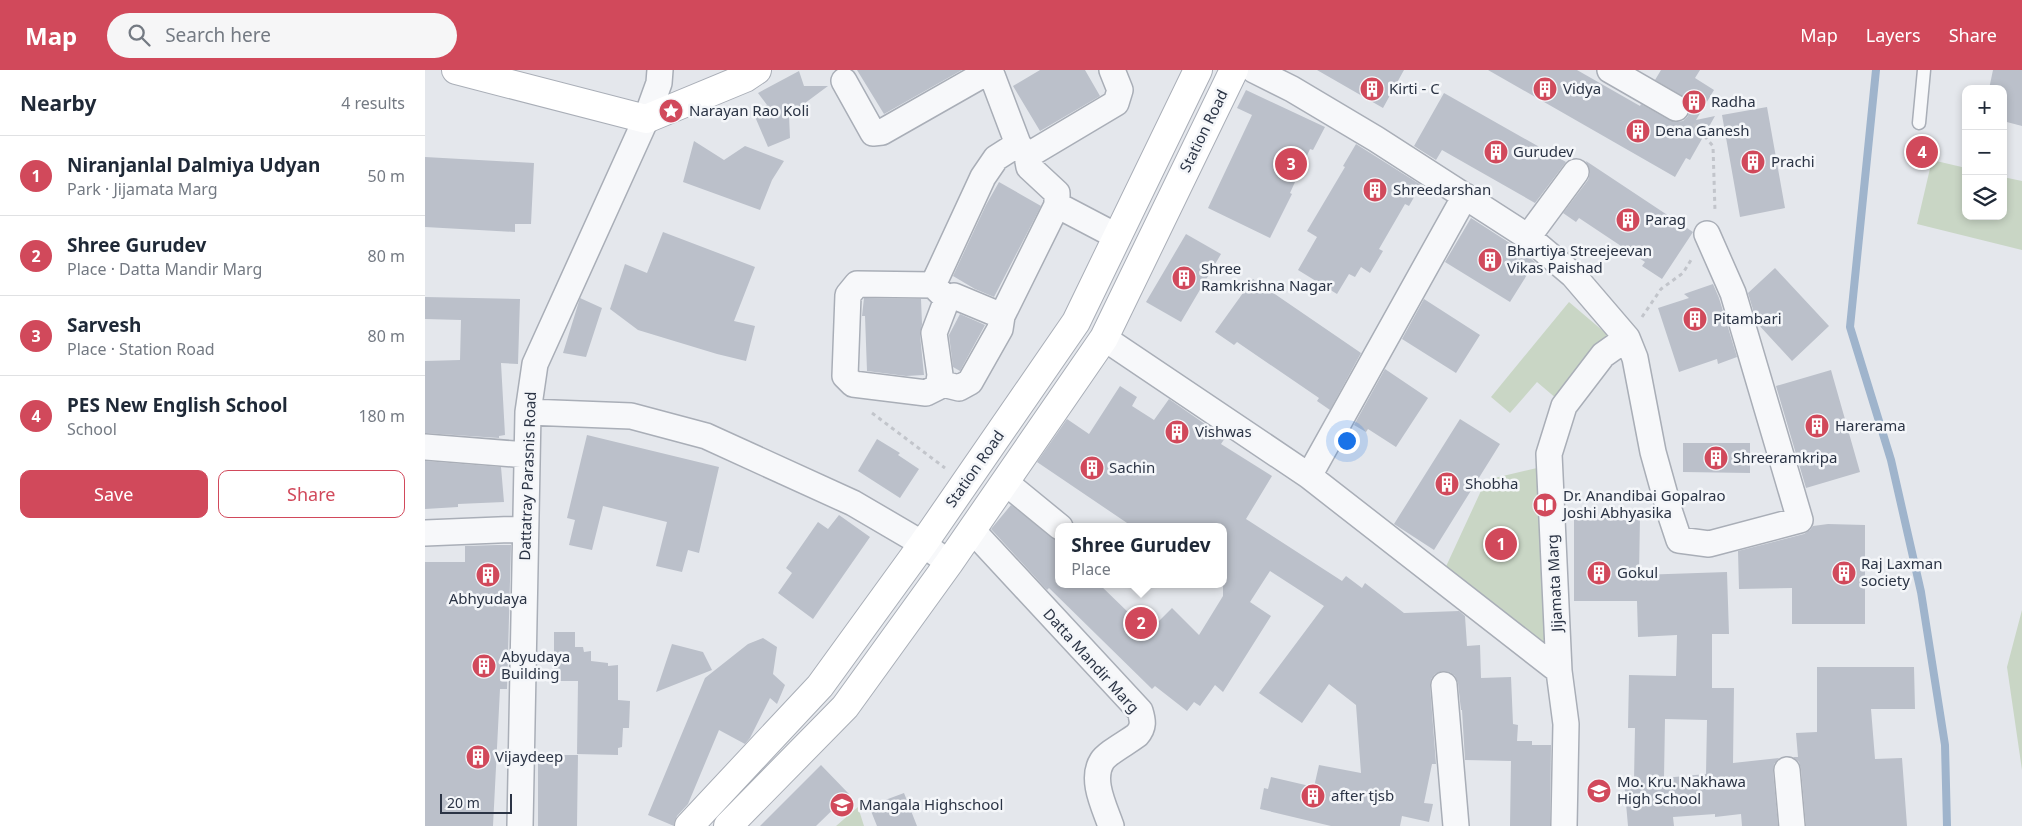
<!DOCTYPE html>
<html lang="en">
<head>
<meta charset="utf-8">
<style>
  body { margin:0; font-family:"Noto Sans",sans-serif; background:#f6f6f7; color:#1f2937 }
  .controls { position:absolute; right:15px; top:15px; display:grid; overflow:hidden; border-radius:10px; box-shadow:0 2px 8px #0003 }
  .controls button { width:45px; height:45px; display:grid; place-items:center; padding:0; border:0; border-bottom:1px solid #e0e1e3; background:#fff; color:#1f2937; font:25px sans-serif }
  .scale { position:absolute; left:15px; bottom:12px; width:72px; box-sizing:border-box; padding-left:5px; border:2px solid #2b3445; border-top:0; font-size:14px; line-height:18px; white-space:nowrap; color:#2b3445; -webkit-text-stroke:4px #f4f6f9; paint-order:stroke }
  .you { position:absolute; left:921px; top:370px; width:18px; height:18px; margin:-12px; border:4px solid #fff; border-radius:50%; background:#1a73e8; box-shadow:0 0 0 8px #1a73e833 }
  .badge { display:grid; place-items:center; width:32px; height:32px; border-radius:50%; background:#d1495b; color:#fff; font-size:16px; font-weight:700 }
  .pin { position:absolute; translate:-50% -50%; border:2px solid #fff; box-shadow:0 1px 5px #0006 }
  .popup { position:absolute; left:630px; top:453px; width:172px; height:65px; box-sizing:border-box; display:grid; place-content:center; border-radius:10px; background:#fff; filter:drop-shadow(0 1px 4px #0005); font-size:16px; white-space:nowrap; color:#747a83 }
  .popup b { font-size:19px; color:#1f2937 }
  .popup::after { content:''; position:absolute; left:50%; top:100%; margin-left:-10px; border:10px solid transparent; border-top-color:#fff }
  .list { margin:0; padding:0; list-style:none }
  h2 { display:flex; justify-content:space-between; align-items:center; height:65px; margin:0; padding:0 20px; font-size:21px }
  h2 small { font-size:16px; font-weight:400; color:#747a83 }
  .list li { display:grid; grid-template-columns:32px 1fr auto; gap:15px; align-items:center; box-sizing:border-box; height:80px; padding:0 20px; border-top:1px solid #e0e1e3 }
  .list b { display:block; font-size:19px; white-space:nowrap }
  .list p { margin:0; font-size:16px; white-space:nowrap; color:#747a83 }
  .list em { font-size:16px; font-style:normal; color:#747a83 }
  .actions { display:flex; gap:10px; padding:15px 20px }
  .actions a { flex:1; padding:11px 0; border:1px solid #d1495b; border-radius:10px; text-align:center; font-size:18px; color:#d1495b }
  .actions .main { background:#d1495b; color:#fff }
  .icon { flex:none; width:28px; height:28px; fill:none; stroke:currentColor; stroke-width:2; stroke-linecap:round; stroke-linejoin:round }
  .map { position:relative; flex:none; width:1597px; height:756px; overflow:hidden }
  header { display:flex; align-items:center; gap:30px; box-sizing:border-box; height:70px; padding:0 25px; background:#d1495b; color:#fff }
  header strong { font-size:24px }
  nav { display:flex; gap:28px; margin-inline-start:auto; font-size:18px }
  .search { width:350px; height:45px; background:#f6f6f7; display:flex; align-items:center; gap:12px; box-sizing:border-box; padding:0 18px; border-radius:28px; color:#747a83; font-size:19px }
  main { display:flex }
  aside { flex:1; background:#fff }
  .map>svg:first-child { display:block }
</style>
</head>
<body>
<header>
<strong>Map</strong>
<div class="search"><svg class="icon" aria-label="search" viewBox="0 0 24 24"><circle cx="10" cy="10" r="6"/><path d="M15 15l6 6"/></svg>Search here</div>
<nav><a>Map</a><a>Layers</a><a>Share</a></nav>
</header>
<main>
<aside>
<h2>Nearby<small>4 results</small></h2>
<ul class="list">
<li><span class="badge">1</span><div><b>Niranjanlal Dalmiya Udyan</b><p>Park · Jijamata Marg</p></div><em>50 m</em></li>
<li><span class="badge">2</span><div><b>Shree Gurudev</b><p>Place · Datta Mandir Marg</p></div><em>80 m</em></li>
<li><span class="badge">3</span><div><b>Sarvesh</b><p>Place · Station Road</p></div><em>80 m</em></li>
<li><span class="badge">4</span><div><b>PES New English School</b><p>School</p></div><em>180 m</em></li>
</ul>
<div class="actions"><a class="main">Save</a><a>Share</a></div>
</aside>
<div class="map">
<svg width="1597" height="756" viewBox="0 0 1597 756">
  <rect width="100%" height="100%" fill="#e4e7ec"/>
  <!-- green -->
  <path fill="#c9d6c5" d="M1507 90 1541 98V146H1578V107L1597 111V180L1492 154Z
    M1144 232 1184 266 1132 329 1112 312 1085 343 1066 327Z
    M1112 398 1114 447 1120 449 1127 591 1018 503 1061 410Z
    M1597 540V700L1582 597Z
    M433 737 439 756H411Z"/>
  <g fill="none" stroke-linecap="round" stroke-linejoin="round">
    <!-- stream -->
    <path stroke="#9fb4cc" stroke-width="8" d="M1451 0 1425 257 1466 390 1496 522 1520 675 1522 756"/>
  </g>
  <!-- building -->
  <path fill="#bbc0ca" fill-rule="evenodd" d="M432 0H537L459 44Z
    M615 0H660L675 26 615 61 588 16Z
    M892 0H979L958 38Z
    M1063 0H1152L1215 36 1216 34 1244 50 1251 52 1258 51 1263 46 1265 38 1264 31 1258 26 1230 10 1236 0H1275L1270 8 1289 20 1271 50 1290 46 1265 90 1261 88 1250 107Z
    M1568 0H1597V56L1578 51V19H1564Z
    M374 1 379 16H403L364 45 365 68 343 77 328 42 342 35 333 23Z
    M821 20 900 57 888 80 885 79 865 123 867 124 845 168 783 138 827 45 812 38Z
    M1019 23 1141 92 1110 133 1017 80 1011 90 989 76Z
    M1342 37 1360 138 1315 147 1297 45Z
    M269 71 299 90 320 76 359 91 347 110 335 140 258 112Z
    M931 74 996 115 984 136 980 134 954 179 958 181 945 203 936 197 930 207 924 204 912 224 873 200 892 167 882 161 920 97 918 96Z
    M0 87 109 93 106 154H90V162L0 157Z
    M1161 91 1268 162 1237 209 1217 196 1220 192 1154 148 1151 152 1138 143 1163 110 1165 103Z
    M574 112 616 136 569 227 550 219 528 206 561 135Z
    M1046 148 1094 179 1110 192 1085 232 1020 192Z
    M238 162 330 197 309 251 330 256 321 291 292 284 213 260 185 239 200 194 222 203Z
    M761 164 796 184 756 252 721 232Z
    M1350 198 1404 256 1367 291 1332 253 1323 223Z
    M828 209 936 283 905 340 892 331 894 328 812 272 809 275 790 262Z
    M1288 214 1294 228 1312 287 1293 294 1292 289 1254 302 1233 238 1264 228 1259 224Z
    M0 227 95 229 93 294 76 293 80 365 74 366V368L0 363V291L35 290 36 250 0 249Z
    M155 228 177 238 161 287 138 283Z
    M439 228 496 229 497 254 495 265 499 305 481 306 442 301 440 246H437Z
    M999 229 1055 265 1031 303 977 269Z
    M535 244 560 255 535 301 528 297 524 265Z
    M960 299 1003 328 971 377 943 359 941 362 929 355Z
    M1406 300 1435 402 1381 418 1351 316Z
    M695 316 712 327 707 336 729 350 744 329 800 368 796 374 847 406 821 449 917 511 921 506 937 518 940 513 979 543 1034 541 1040 546 1042 576 1055 575 1056 608 1086 607 1088 654 1093 655 1092 671H1107V675H1126L1125 756H1085L1086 691 1040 690 1037 640H1036L1033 613 1030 606 1025 602 1018 601 1010 604 1006 609 1005 616 1011 694H1007L999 733 1008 734 1004 752 977 746 975 756H906L835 739 839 718 843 719 846 707 889 717 894 695 936 703 931 635 904 614 877 653 834 623 899 536 845 501 825 532 846 546 798 622 790 615 775 636 769 632 762 641 730 616 727 619 624 518 622 520 566 459 586 435 634 472V514H674L706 545 715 536 733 552 747 538 774 565 798 526V457H708L612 392 642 349 664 364Z
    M1035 349 1075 374 1009 480 969 454Z
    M162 365 294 397 274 483 263 480 257 502 231 496 242 452 178 436 167 480 144 475 150 450 142 448Z
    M452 369 475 383 473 385 494 399 475 428 433 401Z
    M1258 373H1325V403L1258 402Z
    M0 391 76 397 79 432 33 434V437L0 439Z
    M414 445 445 467 388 549 353 523 367 503 361 498 393 452 403 459Z
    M1149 447H1215L1214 505 1302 502 1304 564H1287V618H1309L1308 693 1354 688 1349 694 1348 701 1353 756H1317L1316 744 1290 747V744L1248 747 1249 756H1203L1199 711 1209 710 1210 658H1203L1204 605 1251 606 1252 565 1213 567 1212 531H1149ZM1240 649 1282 650 1281 704 1239 708Z
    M1403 454 1440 455V554H1367V518L1314 519 1313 481 1379 464 1385 460 1388 456Z
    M72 475H86L82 619H75L68 756H0V492H40V476Z
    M129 562H150V577H158L159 582 166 581V591L183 593V596L193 595V630L205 631 204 658H198L197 677 193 678V685L152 684 153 611H129Z
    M338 568 352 577 348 604 360 615 352 634 345 628 325 668 320 674 294 660 263 734 252 746 249 756 223 745 280 608 323 574Z
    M247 574 278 582 287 600 231 622Z
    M1392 597H1489L1490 639H1446L1450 689 1477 688 1482 756H1381L1376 699 1374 692 1368 687H1373L1371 663 1392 662Z
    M113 685H153L152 756H113Z
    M396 695 424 724 391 756H335Z
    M479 723 492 756H452L444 736Z"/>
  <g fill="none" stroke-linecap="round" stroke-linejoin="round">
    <defs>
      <path id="lane" d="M1494 53 1499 0"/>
      <path id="street" d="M829 0 867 19 951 69 1103 167 1148 205 1202 268 1210 288 1228 382 1245 443 1254 470 1284 474 1375 450 1308 223 1282 164
        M1185 0 1251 38
        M419 11 448 63 457 62 566 0
        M602 86 691 33 695 20 687 0
        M632 135 693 167
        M1103 167 1151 102
        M508 215 558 107 571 88 593 74
        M522 229 508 215 432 214 423 225 420 306 428 314 501 323 513 317 515 305 509 263 522 229 529 226 577 246 632 135V123L604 97 602 86 593 74 565 0
        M679 268 884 406 1134 601
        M514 313 534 318 545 312 575 259 577 246
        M103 342 206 346 281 366 428 433 498 474 524 493
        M0 377 102 385
        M884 406 1040 126
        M580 412 635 457
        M547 460 715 641C718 651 719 657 712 665 703 672 682 683 677 691 665 710 680 738 686 756
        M0 463 100 459
        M1019 615 1031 756
        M1362 700 1367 756
        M95 756 103 342 110 294 221 49 234 13 235 0
        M1139 756 1141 654 1134 601 1124 384 1139 336 1178 285 1202 268"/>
      <path id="secondary" d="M31 0 221 49 320 8 332 0
        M264 756 395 616 498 474 651 252 773 0
        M303 756 420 637 524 493 679 268 809 0"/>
    </defs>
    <!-- lane casing -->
    <use href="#lane" stroke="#a9aeb7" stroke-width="15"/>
    <!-- street casing -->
    <use href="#street" stroke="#a9aeb7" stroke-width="28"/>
    <!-- secondary casing -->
    <use href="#secondary" stroke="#a9aeb7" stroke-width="30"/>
    <!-- path -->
    <path stroke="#c2c5cb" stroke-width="3" stroke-dasharray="4 4" stroke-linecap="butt" d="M1269 54 1288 76 1290 141
      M1217 247 1236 219 1258 203 1266 190
      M447 343 520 398"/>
    <!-- lane -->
    <use href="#lane" stroke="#f7f8fa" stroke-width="12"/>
    <!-- street -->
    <use href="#street" stroke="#f7f8fa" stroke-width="25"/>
    <!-- secondary -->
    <use href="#secondary" stroke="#fff" stroke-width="28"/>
  </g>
  <!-- icons -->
  <defs>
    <symbol id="building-disc" viewBox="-11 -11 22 22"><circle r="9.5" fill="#d1495b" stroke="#f4f6f9"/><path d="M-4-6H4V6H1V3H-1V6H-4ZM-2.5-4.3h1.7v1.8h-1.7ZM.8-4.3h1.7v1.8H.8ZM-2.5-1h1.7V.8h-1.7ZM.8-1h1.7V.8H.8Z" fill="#fff"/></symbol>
    <symbol id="sight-disc" viewBox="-11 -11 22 22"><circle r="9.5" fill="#d1495b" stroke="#f4f6f9"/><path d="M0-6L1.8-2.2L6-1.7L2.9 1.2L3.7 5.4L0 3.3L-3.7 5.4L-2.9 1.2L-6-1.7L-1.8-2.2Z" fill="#fff"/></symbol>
    <symbol id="library-disc" viewBox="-11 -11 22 22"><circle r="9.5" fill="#d1495b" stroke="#f4f6f9"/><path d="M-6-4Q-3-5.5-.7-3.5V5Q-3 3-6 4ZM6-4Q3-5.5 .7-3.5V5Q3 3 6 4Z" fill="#fff"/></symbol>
    <symbol id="school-disc" viewBox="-11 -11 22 22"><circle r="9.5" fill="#d1495b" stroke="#f4f6f9"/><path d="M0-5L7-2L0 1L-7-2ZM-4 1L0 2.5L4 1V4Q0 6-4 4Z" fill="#fff"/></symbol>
  </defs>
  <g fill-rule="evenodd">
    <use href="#building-disc" x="933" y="5" width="28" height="28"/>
    <use href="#building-disc" x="1106" y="5" width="28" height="28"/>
    <use href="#building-disc" x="1255" y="18" width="28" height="28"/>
    <use href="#sight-disc" x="232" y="27" width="28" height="28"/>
    <use href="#building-disc" x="1199" y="47" width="28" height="28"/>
    <use href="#building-disc" x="1057" y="68" width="28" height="28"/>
    <use href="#building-disc" x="1314" y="78" width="28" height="28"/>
    <use href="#building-disc" x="936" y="106" width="28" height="28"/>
    <use href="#building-disc" x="1189" y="136" width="28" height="28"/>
    <use href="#building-disc" x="1051" y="176" width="28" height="28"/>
    <use href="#building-disc" x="745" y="194" width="28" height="28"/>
    <use href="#building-disc" x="1256" y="235" width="28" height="28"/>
    <use href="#building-disc" x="1378" y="342" width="28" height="28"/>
    <use href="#building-disc" x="738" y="348" width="28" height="28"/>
    <use href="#building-disc" x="1277" y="374" width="28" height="28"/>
    <use href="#building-disc" x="653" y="384" width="28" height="28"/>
    <use href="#building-disc" x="1008" y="400" width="28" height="28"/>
    <use href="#library-disc" x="1106" y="421" width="28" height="28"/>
    <use href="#building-disc" x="1160" y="489" width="28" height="28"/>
    <use href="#building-disc" x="1405" y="489" width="28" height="28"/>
    <use href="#building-disc" x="49" y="491" width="28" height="28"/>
    <use href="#building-disc" x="45" y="582" width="28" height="28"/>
    <use href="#building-disc" x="39" y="673" width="28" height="28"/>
    <use href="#school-disc" x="1160" y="707" width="28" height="28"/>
    <use href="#building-disc" x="874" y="712" width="28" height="28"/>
    <use href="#school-disc" x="403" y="721" width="28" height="28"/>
  </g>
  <g text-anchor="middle" stroke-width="5" stroke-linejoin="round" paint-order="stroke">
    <!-- poi labels -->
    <g font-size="15" fill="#2b3445" stroke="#f4f6f9" text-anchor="start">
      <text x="964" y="24">Kirti - C</text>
      <text x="1138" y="24">Vidya</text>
      <text x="1286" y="37">Radha</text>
      <text x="264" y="46">Narayan Rao Koli</text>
      <text x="1230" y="66">Dena Ganesh</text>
      <text x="1088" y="87">Gurudev</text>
      <text x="1346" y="97">Prachi</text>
      <text x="968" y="125">Shreedarshan</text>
      <text x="1220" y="155">Parag</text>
      <text x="1082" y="186">Bhartiya Streejeevan<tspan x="1082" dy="17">Vikas Paishad</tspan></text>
      <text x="776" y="204">Shree<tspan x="776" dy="17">Ramkrishna Nagar</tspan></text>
      <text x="1288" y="254">Pitambari</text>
      <text x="1410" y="361">Harerama</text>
      <text x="770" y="367">Vishwas</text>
      <text x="1308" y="393">Shreeramkripa</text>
      <text x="684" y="403">Sachin</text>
      <text x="1040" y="419">Shobha</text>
      <text x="1138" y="431">Dr. Anandibai Gopalrao<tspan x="1138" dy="17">Joshi Abhyasika</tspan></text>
      <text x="1436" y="499">Raj Laxman<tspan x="1436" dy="17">society</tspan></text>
      <text x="1192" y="508">Gokul</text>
      <text x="63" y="534" text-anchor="middle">Abhyudaya</text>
      <text x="76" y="592">Abyudaya<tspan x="76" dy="17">Building</tspan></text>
      <text x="70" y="692">Vijaydeep</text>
      <text x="1192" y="717">Mo. Kru. Nakhawa<tspan x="1192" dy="17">High School</tspan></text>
      <text x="906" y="731">after tjsb</text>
      <text x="434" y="740">Mangala Highschool</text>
    </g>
    <!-- street labels -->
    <g font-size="15" fill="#2b3445" stroke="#f4f6f9">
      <text transform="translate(779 61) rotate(-64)" y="5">Station Road</text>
      <text transform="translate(550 399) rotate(-55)" y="5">Station Road</text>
      <text transform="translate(103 406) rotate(-88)" y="5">Dattatray Parasnis Road</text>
      <text transform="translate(1130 513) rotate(-93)" y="5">Jijamata Marg</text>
      <text transform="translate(666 591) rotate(48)" y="5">Datta Mandir Marg</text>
    </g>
  </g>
</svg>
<div class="controls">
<button>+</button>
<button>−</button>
<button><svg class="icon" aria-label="layers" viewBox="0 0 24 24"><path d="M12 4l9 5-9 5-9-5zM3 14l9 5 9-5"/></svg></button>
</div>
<div class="scale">20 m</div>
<div class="you"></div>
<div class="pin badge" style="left:1076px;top:474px">1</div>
<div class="pin badge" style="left:716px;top:553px">2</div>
<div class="popup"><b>Shree Gurudev</b>Place</div>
<div class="pin badge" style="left:866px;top:94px">3</div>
<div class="pin badge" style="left:1497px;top:82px">4</div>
</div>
</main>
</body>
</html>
